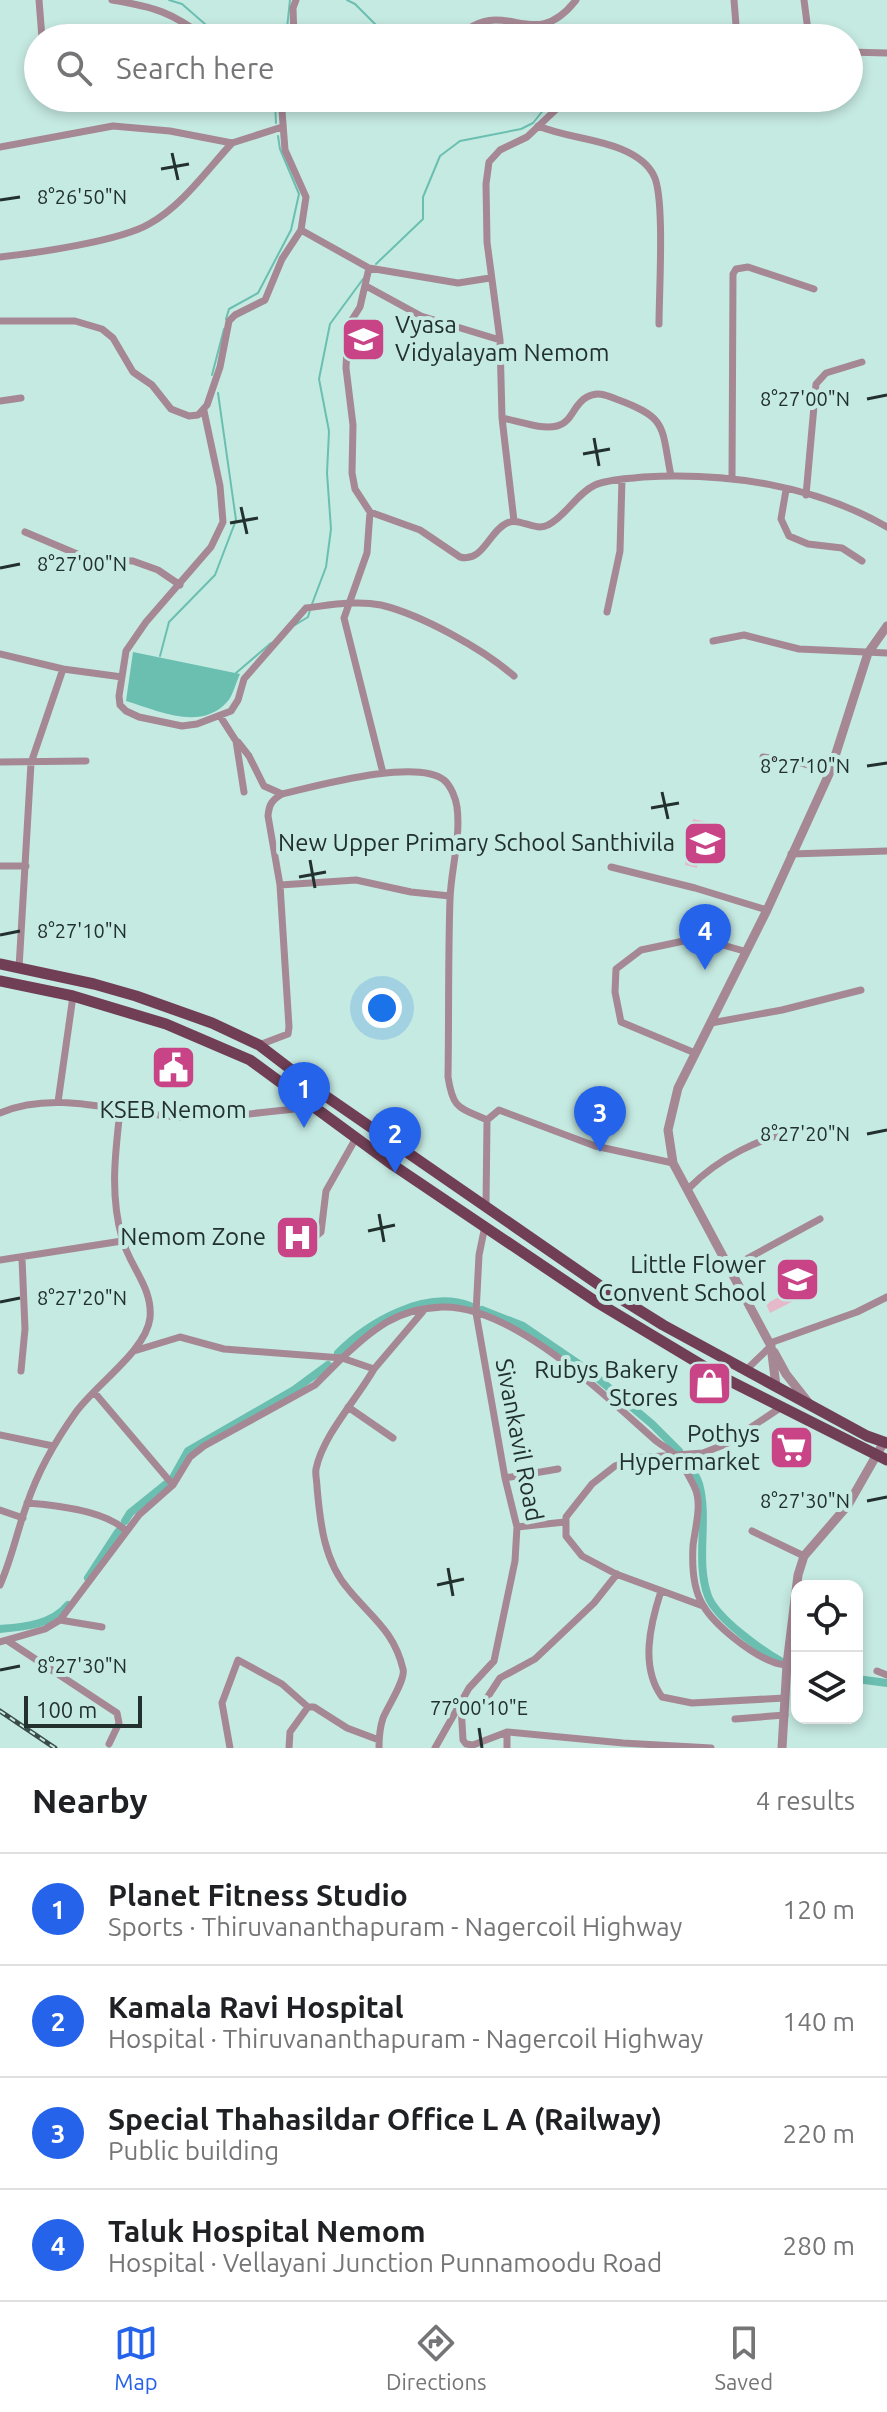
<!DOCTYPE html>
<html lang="en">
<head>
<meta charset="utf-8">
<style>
  body { margin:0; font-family:Ubuntu,sans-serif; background:#f2f2f2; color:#202124 }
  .controls { position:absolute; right:24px; bottom:24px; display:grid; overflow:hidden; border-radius:16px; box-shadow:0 4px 12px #0003 }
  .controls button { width:72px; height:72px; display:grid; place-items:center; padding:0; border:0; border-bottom:2px solid #e0e0e0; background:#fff; color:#202124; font:40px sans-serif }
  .scale { position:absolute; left:24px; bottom:20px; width:118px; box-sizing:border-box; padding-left:8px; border:4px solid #23312e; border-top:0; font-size:22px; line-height:28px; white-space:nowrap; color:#23312e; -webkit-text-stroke:6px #c5eae2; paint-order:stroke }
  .you { position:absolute; left:382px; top:1008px; width:28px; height:28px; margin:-20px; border:6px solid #fff; border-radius:50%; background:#1a73e8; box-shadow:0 0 0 12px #1a73e833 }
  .badge { display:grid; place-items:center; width:52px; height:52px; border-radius:50%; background:#2563eb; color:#fff; font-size:26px; font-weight:700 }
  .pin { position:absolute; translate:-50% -66px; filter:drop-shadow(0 2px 4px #0008) }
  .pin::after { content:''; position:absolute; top:42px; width:28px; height:24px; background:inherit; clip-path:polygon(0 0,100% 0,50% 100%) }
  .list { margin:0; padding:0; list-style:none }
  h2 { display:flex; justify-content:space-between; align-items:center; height:104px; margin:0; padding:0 32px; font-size:34px }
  h2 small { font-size:26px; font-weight:400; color:#757577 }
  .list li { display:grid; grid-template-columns:52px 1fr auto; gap:24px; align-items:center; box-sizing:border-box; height:112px; padding:0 32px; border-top:2px solid #e0e0e0 }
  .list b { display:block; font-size:30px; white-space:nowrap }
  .list p { margin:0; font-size:26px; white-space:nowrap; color:#757577 }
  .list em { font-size:26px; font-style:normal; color:#757577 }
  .icon { flex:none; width:44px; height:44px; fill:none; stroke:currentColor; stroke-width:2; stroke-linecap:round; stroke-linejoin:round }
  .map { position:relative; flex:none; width:887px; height:1748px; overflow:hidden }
  .search { position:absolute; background:#fff; box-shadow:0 4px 12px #0003; left:24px; right:24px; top:24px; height:88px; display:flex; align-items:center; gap:20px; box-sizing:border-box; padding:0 28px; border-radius:44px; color:#757577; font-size:30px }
  .sheet { height:552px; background:#fff }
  nav { display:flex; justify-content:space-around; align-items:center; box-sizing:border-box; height:112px; border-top:2px solid #e0e0e0; background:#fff; font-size:22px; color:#757577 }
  nav a { display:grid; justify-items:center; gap:4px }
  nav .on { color:#2563eb }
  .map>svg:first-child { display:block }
</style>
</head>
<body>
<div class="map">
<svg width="887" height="1748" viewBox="0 0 887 1748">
  <rect width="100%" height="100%" fill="#c5eae2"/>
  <!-- green -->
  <path fill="#e6b9ca" d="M693 819 717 824 714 848 701 846 697 868 685 865Z
    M808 1281 813 1291 770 1313 766 1304Z"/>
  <!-- water -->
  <path fill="#6abfb0" d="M133 652 240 674C236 682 233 696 227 702 200 732 157 710 126 701Z"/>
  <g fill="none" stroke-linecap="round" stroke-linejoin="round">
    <!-- stream -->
    <path stroke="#6abfb0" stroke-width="2" d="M169 0 182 4 221 38
      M347 0 355 4 389 38
      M286 38 290 0
      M470 38 510 30 529 38
      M275 103 276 123
      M376 264 423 219V197L440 156 460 141 521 129 533 123 553 98
      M226 319 229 309 258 293 291 230 299 194 280 149 278 136
      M212 375 224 329
      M312 604 326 567 331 529 327 473 329 431 319 379 330 324 363 279
      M295 625 308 617 310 610
      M160 656 169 622 215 575 236 520 218 393
      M236 673 271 643"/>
    <!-- canal -->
    <path stroke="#6abfb0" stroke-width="8" d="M482 1310 523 1326 589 1371 652 1424 679 1451
      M338 1353C368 1323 425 1289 470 1306
      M684 1457C689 1465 696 1474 699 1484 709 1520 695 1560 708 1596 716 1618 762 1651 782 1662
      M174 1476 188 1451 294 1390 328 1365
      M125 1521 130 1513 166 1484
      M88 1578 118 1532
      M0 1629C23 1627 52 1625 68 1605
      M793 1670H797
      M857 1679 887 1683"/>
    <!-- minor -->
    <path stroke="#a58894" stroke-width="7" d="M39 0 42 38
      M112 0C155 7 171 12 206 38
      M734 0 737 38
      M804 0 809 38
      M294 38 293 8 296 0
      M459 38C463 34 468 29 473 26 511 5 537 50 576 0
      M669 38C690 22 712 30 734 38
      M849 52 887 53
      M281 98 285 150 306 197 301 230 369 268 458 283 490 278
      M538 126C565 137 594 138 621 149 633 154 648 163 654 176 665 198 659 293 659 324
      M0 147 113 126 170 131 232 143 282 127
      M0 257C36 253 120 241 149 224 182 206 207 170 232 143
      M369 268 360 307 348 326 346 368 353 425 352 473 355 489 370 512 367 553 344 618 383 773
      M366 286 421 316 500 340
      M0 321H75L102 329 113 338 133 372 152 385 171 409 189 416 198 415 207 405 220 367 229 321 235 315 265 300 282 259 301 230
      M0 401 21 398
      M204 411 220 486 223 522 211 547 146 622 126 651 119 696 120 705 126 711 139 717 182 726 197 724 231 711 238 700 244 679 306 608C331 605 356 600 381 605 422 615 483 649 514 676
      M502 418C519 421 541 430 557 426 573 422 573 404 587 397 597 391 606 395 616 399 668 418 661 425 671 476
      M732 478 733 274 736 269 748 267 814 289
      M786 490 781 519 789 536 808 544 842 548 862 561
      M806 495 816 384 826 373 862 362
      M370 512 420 530 460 557C483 563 489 531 507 523 520 517 535 532 548 525 566 516 576 494 595 485 609 479 628 479 643 477 725 472 815 485 887 527
      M514 521 502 418 500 340 487 242 486 184 489 162 500 150 527 137 568 98
      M25 532 89 559 133 561 158 570 180 585
      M607 612 620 551 622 479
      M713 641 744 635 799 649 887 653
      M0 654 63 669
      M220 716 236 741 244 792
      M238 742 249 756 264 786 282 794
      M763 757 798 762 830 772
      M0 762 86 761
      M791 854 887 851
      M0 866H26
      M611 867 695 888 767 910
      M280 885 356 880 411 892 450 896
      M19 968 31 763 63 669 122 677
      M711 1023 782 1010 861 990
      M259 1045 288 1034 289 1027 280 885 268 816C269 804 272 800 282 794 317 786 416 758 444 780 451 786 456 799 457 807 461 838 451 869 450 899 448 958 449 1017 448 1077 453 1109 458 1107 487 1120
      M695 1053 621 1022 615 992 616 969 641 950 698 938 744 951
      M58 1102 73 996
      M0 1113C56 1089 119 1113 177 1117 222 1119 269 1111 314 1107
      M688 1189C718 1158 762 1136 804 1129
      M486 1207 487 1120 499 1110 595 1146 673 1163
      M297 1252 321 1232 326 1191 356 1138
      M0 1260 122 1241
      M730 1268 820 1219
      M770 1343 857 1312 887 1297
      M374 1369 425 1309
      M21 1371 25 1329 22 1258
      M745 1371 771 1346
      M94 1392 173 1485
      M348 1407 393 1438
      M0 1435 53 1446
      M505 1478 558 1469
      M27 1503C54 1505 107 1511 126 1531
      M0 1510 23 1518
      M517 1527 565 1522
      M752 1531 804 1556
      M0 1585C12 1558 17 1531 27 1504 38 1471 56 1440 76 1412 96 1384 146 1351 150 1318 153 1287 129 1266 122 1238 110 1196 115 1154 120 1111
      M661 1591C650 1625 640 1667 662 1697L692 1703 785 1698
      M703 1606 616 1574 582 1556 566 1536V1517L592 1484 615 1466 635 1458 703 1453 726 1444 780 1408
      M60 1620 102 1627
      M8 1641 117 1713 119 1723 109 1744
      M0 1642 45 1629 60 1620 139 1515 173 1485 190 1457 204 1446 315 1385 342 1358 224 1349 180 1337 134 1351
      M877 1671 887 1675
      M461 1705 463 1740 466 1744 473 1745 507 1732 623 1743 711 1748
      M463 1713 477 1709 483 1704 500 1678 535 1659 594 1603 617 1574
      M735 1719 785 1715
      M230 1748 222 1703 238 1660 282 1684 308 1707
      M289 1748 290 1732 308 1707H314L347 1728 379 1740
      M379 1748C379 1738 380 1727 383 1718 388 1706 406 1679 403 1669 394 1631 372 1618 349 1590 324 1562 320 1522 317 1487 317 1481 315 1474 316 1469 323 1435 357 1399 374 1369L342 1358C375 1328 396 1309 442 1307 513 1305 605 1396 655 1440 661 1445 669 1449 675 1455 682 1462 689 1476 694 1486 703 1503 695 1527 693 1546 692 1564 693 1589 703 1605 714 1625 751 1654 773 1662 780 1665 789 1665 797 1666
      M435 1748 469 1688 494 1661 515 1561 517 1527 505 1478 476 1313 479 1255 485 1226
      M507 1748V1732"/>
    <!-- tertiary -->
    <path stroke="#a58894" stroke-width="9" d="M774 1352 786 1374 808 1402
      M776 1386 771 1346 673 1163 668 1130 678 1088 767 910 830 772 868 653 887 626
      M782 1748 787 1664 798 1575 804 1556 848 1505 884 1442"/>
    <!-- primary -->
    <path stroke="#703f55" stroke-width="11" d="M0 964 94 984 136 996 212 1023 259 1045 327 1097 602 1287 663 1325 867 1436 887 1443
      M0 981 73 996 166 1024 250 1060 393 1165 595 1301 720 1376 887 1460"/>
    <defs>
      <path id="rail" d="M0 1711 55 1748"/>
    </defs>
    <!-- rail casing -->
    <use href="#rail" stroke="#3a4b48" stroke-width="5"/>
    <!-- rail -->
    <use href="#rail" stroke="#c5eae2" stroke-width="2" stroke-dasharray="6" stroke-linecap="butt"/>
  </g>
  <!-- ticks -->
  <path fill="none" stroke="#23312e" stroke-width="3" d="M172 153 178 180M161 169 189 164M0 200 20 197M867 399 887 395M594 438 599 466M583 454 610 449M241 507 247 534M230 523 258 518M0 568 20 564M867 766 887 763M662 792 668 819M651 808 679 803M310 860 315 888M299 877 326 872M0 935 20 931M867 1134 887 1130M379 1214 384 1242M368 1231 395 1225M0 1302 20 1298M867 1501 887 1497M448 1568 453 1596M437 1585 464 1579M0 1670 20 1666M479 1728 482 1748"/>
  <!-- icons -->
  <defs>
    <symbol id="school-square" viewBox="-11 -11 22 22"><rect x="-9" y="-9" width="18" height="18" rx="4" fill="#c84487" stroke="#c5eae2"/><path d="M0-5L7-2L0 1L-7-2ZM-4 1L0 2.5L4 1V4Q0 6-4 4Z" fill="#fff"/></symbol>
    <symbol id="civic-square" viewBox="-11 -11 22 22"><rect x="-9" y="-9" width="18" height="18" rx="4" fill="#c84487" stroke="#c5eae2"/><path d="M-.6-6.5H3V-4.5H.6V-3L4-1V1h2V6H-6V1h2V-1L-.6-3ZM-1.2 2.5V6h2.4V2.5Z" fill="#fff"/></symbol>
    <symbol id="hospital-square" viewBox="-11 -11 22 22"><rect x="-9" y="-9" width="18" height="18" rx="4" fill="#c84487" stroke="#c5eae2"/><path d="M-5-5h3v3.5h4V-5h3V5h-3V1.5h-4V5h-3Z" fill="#fff"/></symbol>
    <symbol id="shop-square" viewBox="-11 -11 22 22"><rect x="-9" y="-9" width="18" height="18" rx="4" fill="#c84487" stroke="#c5eae2"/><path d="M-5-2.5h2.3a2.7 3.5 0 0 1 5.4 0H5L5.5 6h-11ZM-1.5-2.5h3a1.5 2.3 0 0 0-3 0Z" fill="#fff"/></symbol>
    <symbol id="supermarket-square" viewBox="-11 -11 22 22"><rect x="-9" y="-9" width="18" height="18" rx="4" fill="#c84487" stroke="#c5eae2"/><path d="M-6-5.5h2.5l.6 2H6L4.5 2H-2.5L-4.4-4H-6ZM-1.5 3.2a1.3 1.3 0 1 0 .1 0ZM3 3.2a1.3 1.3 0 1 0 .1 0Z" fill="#fff"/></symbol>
  </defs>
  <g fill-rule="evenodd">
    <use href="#school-square" x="338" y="314" width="51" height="51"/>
    <use href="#school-square" x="680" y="818" width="51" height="51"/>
    <use href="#civic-square" x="148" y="1042" width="51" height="51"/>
    <use href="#hospital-square" x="272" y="1212" width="51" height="51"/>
    <use href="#school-square" x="772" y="1254" width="51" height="51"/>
    <use href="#shop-square" x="684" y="1358" width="51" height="51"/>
    <use href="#supermarket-square" x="766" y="1422" width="51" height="51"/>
  </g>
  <g text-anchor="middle" stroke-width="8" stroke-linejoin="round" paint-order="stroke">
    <!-- poi labels -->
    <g font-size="24" fill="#23312e" stroke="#c5eae2" text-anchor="end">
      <text x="395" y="333" text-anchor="start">Vyasa<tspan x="395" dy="28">Vidyalayam Nemom</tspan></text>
      <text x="675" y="851">New Upper Primary School Santhivila</text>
      <text x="173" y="1118" text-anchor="middle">KSEB Nemom</text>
      <text x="266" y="1245">Nemom Zone</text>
      <text x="766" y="1273">Little Flower<tspan x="766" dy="28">Convent School</tspan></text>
      <text x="678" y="1378">Rubys Bakery<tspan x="678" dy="28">Stores</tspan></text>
      <text x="760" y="1442">Pothys<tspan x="760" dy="28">Hypermarket</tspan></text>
    </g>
    <!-- street labels -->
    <g font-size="24" fill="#23312e" stroke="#c5eae2">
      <text transform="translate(519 1440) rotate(79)" y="8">Sivankavil Road</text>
    </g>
  </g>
  <g font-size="20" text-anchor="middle" fill="#23312e" stroke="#c5eae2" stroke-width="8" stroke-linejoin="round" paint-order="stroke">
    <text x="82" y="204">8°26'50"N</text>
    <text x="805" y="406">8°27'00"N</text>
    <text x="82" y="571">8°27'00"N</text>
    <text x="805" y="773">8°27'10"N</text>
    <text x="82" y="938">8°27'10"N</text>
    <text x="805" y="1141">8°27'20"N</text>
    <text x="82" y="1305">8°27'20"N</text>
    <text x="805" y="1508">8°27'30"N</text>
    <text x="82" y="1673">8°27'30"N</text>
    <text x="479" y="1715">77°00'10"E</text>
  </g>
</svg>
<div class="controls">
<button><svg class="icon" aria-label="locate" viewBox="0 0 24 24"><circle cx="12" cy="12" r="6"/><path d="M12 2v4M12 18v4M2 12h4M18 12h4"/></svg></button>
<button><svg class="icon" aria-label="layers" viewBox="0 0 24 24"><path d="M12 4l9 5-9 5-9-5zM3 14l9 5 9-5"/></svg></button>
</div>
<div class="scale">100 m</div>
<div class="you"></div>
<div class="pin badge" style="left:304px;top:1128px">1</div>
<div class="pin badge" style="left:395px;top:1173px">2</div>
<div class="pin badge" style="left:600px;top:1152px">3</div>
<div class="pin badge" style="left:705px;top:970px">4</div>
<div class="search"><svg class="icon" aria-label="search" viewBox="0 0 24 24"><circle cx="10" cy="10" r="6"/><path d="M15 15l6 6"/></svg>Search here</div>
</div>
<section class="sheet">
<h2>Nearby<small>4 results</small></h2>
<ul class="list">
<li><span class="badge">1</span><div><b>Planet Fitness Studio</b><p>Sports · Thiruvananthapuram - Nagercoil Highway</p></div><em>120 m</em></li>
<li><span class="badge">2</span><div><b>Kamala Ravi Hospital</b><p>Hospital · Thiruvananthapuram - Nagercoil Highway</p></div><em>140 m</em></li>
<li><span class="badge">3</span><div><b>Special Thahasildar Office L A (Railway)</b><p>Public building</p></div><em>220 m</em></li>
<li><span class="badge">4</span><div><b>Taluk Hospital Nemom</b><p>Hospital · Vellayani Junction Punnamoodu Road</p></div><em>280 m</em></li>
</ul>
</section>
<nav>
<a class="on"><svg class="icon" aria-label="map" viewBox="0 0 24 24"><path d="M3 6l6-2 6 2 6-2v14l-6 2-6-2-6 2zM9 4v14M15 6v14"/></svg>Map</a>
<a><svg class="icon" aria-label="directions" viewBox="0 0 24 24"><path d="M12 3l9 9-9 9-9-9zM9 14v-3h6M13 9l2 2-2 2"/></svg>Directions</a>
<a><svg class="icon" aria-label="saved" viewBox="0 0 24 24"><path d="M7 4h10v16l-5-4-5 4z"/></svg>Saved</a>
</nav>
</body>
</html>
